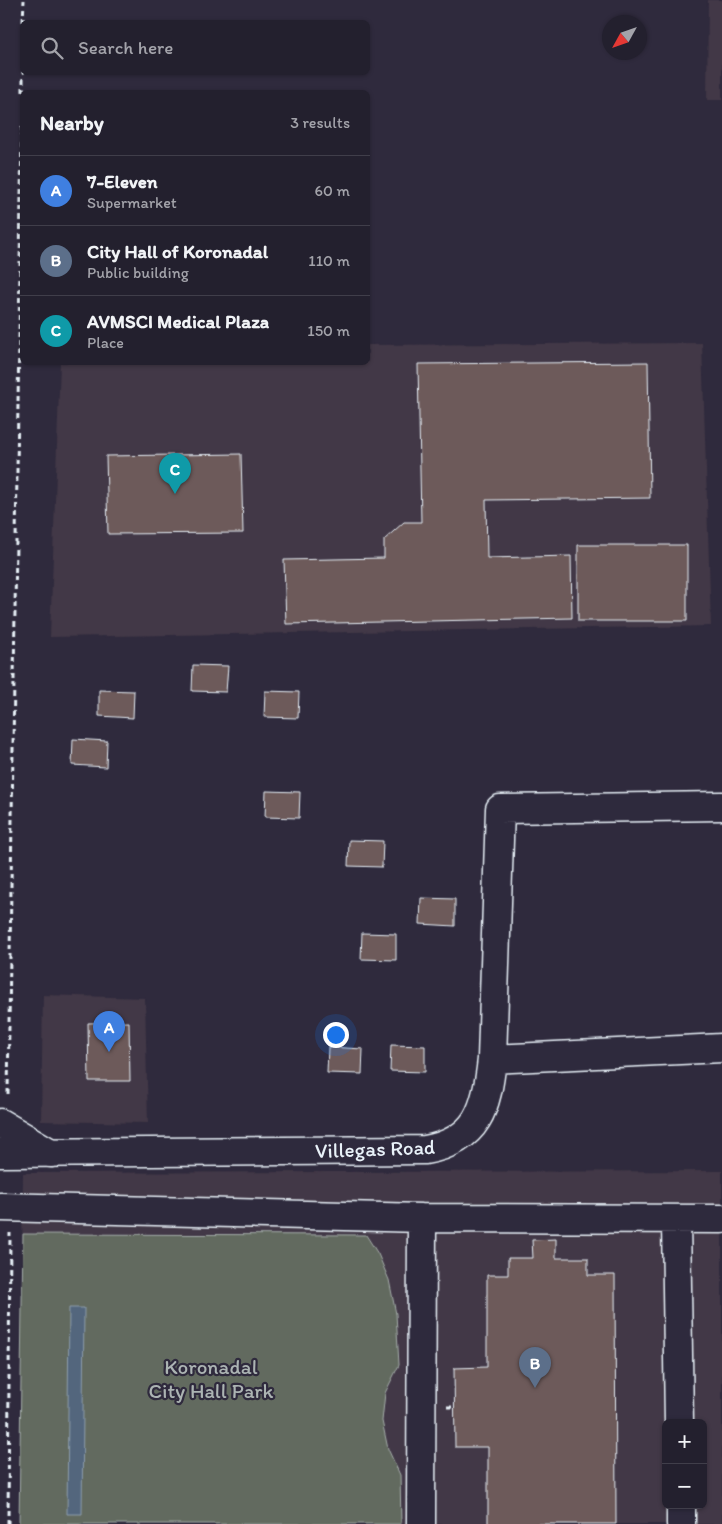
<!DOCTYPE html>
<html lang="en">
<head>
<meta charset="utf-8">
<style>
  body { margin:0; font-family:Itim,sans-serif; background:#2f2d3a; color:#f1f3f6 }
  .controls { position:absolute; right:15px; bottom:15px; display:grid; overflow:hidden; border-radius:8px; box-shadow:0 1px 4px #0004 }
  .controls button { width:45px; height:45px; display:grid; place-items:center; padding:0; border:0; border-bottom:1px solid #403e4a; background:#23202e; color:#f1f3f6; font:25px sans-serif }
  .compass { position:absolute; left:602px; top:15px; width:45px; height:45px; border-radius:50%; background:#23202e; box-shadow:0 1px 4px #0004; rotate:230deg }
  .you { position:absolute; left:335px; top:1034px; width:18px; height:18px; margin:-12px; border:4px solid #fff; border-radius:50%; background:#1a73e8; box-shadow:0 0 0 8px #1a73e833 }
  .badge { display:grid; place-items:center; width:32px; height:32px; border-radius:50%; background:#db2777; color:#fff; font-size:16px; font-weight:700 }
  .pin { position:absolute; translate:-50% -41px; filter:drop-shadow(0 1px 2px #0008) }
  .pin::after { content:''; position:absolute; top:26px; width:18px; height:15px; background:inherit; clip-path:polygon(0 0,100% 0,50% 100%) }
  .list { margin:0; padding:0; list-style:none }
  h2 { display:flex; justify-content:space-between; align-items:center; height:65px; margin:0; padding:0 20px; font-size:21px }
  h2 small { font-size:16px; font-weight:400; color:#a3a3aa }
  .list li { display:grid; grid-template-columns:32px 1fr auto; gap:15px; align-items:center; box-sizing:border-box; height:70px; padding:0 20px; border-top:1px solid #403e4a }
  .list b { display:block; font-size:19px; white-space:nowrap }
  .list p { margin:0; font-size:16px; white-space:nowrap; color:#a3a3aa }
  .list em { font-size:16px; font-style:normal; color:#a3a3aa }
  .icon { flex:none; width:28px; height:28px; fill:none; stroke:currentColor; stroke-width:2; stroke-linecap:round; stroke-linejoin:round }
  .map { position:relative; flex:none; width:722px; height:1524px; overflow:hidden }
  .search { position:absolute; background:#23202e; box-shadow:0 1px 4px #0004; left:20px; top:20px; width:350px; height:55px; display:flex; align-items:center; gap:12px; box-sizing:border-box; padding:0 18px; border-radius:8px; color:#a3a3aa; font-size:19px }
  .panel { position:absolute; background:#23202e; box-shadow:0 1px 4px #0004; left:20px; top:90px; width:350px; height:275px; border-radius:8px }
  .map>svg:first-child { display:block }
</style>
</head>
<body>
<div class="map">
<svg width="722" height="1524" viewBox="0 0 722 1524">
  <rect width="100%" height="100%" fill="#2f2a3d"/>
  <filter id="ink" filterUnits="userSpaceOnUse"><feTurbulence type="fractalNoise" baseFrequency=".02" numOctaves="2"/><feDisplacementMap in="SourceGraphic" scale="10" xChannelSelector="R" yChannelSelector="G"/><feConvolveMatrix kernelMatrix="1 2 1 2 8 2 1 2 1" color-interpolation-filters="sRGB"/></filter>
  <g filter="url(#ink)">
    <!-- built -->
    <path fill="#423846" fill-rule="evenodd" d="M708 0H722V100H707Z
      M702 343 711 626 50 637 60 363 368 362V345Z
      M43 995 145 998 148 1123 41 1121Z
      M722 1171V1524H19L23 1173ZM666 1423H703V1505H666Z"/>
    <!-- green -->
    <path fill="#626a5e" stroke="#a5aeab" d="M23 1234 366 1235 378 1254 389 1280 396 1314 399 1365 385 1393 382 1421 388 1449 400 1475 401 1524H19Z"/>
    <!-- water -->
    <path fill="#52667d" stroke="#8e9eae" d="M69 1308H84L82 1514H67Z"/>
    <!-- building -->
    <path fill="#6d5a5a" stroke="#e8f1f8" d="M648 362 650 498 486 500 487 558 571 556 572 618 286 624 284 560 384 558V540L404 522H421L418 364Z
      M241 454 243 533 108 534 106 456Z
      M578 545H687V621H578Z
      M193 665 228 666 226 692 192 691Z
      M99 690 134 691 133 718 99 716Z
      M265 691 299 692 298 718 264 717Z
      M73 739 107 741 106 767 72 765Z
      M266 791 300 792 299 818 265 817Z
      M349 840 383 841 382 867 348 866Z
      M421 898 455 899V926L420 924Z
      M362 933 396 934V960L361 959Z
      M129 1022 130 1081H89L88 1023Z
      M391 1045 425 1046V1072L390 1071Z
      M328 1047 363 1049 362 1074 327 1073Z
      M556 1239V1258H588V1275H615L616 1524H488V1447H455L454 1368 487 1367V1275H508V1258H533L532 1240Z"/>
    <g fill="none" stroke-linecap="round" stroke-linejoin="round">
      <defs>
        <path id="minor" d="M492 1059 722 1048
          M0 1153 425 1150C478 1141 487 1108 492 1059L500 809 722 806
          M0 1207 422 1218 722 1219
          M676 1220 679 1423
          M681 1505V1524
          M421 1524 422 1218"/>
        <path id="highway" d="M0 1123 51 1153"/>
      </defs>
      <!-- minor casing -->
      <use href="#minor" stroke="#e8f1f8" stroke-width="31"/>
      <!-- highway casing -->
      <use href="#highway" stroke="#e8f1f8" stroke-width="31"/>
      <!-- path -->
      <path stroke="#e8f1f8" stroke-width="3" stroke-dasharray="5 4" stroke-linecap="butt" d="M23 22 24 0
        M23 92V72
        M8 1094 22 127
        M447 1407H455
        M8 1524 10 1233"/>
      <!-- minor -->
      <use href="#minor" stroke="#2f2a3d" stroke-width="28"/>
      <!-- highway -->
      <use href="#highway" stroke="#2f2a3d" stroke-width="28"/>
    </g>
  </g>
  <g text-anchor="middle" stroke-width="4.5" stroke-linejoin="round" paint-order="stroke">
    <!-- street labels -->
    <g font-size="21" fill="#e8f1f8" stroke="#2f2a3d">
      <text transform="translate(375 1149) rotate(-2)" y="7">Villegas Road</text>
    </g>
    <!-- park labels -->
    <g font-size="21" fill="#acb4b3" stroke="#2f2a3d">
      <text x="211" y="1374">Koronadal<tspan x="211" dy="24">City Hall Park</tspan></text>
    </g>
  </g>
</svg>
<div class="controls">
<button>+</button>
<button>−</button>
</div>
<svg class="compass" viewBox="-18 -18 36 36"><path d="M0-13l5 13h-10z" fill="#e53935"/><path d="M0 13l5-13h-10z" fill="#a3a3aa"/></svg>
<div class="you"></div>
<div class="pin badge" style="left:109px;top:1052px;background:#3f7fe0">A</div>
<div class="pin badge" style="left:535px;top:1388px;background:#5c6f8a">B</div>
<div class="pin badge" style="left:175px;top:494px;background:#0f9aa8">C</div>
<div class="search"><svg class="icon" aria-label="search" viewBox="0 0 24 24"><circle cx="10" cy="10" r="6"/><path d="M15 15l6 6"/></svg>Search here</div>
<section class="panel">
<h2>Nearby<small>3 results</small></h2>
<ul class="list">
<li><span class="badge" style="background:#3f7fe0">A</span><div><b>7-Eleven</b><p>Supermarket</p></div><em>60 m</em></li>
<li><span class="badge" style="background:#5c6f8a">B</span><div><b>City Hall of Koronadal</b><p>Public building</p></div><em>110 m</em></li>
<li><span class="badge" style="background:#0f9aa8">C</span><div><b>AVMSCI Medical Plaza</b><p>Place</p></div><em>150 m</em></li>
</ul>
</section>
</div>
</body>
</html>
